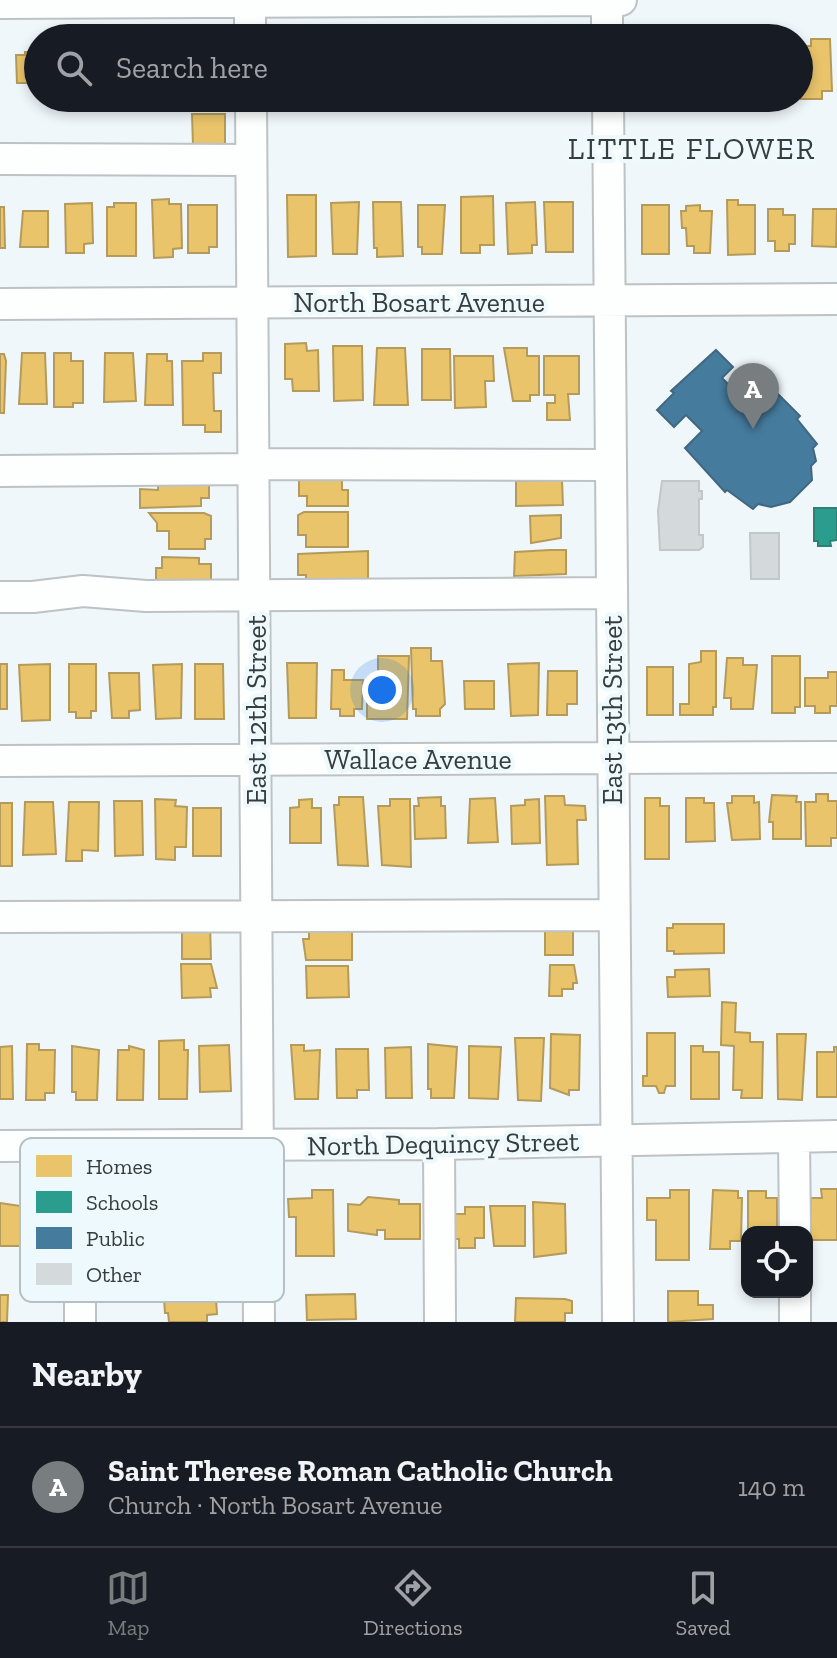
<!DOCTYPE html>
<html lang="en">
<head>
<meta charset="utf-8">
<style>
  body { margin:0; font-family:"Zilla Slab",serif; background:#20242c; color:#f1f3f6 }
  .controls { position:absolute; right:24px; bottom:24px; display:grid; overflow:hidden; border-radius:16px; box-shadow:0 4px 12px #0003 }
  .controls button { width:72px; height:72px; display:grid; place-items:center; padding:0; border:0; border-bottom:2px solid #363941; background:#171b24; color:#f1f3f6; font:40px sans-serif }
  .you { position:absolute; left:382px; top:690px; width:28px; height:28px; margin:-20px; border:6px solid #fff; border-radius:50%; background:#1a73e8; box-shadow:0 0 0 12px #1a73e833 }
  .badge { display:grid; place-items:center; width:52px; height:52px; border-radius:50%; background:#787d7f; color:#fff; font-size:26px; font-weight:700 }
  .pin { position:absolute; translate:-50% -66px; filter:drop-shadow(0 2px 4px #0008) }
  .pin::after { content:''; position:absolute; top:42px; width:28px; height:24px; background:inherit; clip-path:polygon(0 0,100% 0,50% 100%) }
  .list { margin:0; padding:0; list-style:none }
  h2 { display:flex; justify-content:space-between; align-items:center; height:104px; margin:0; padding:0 32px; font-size:34px }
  h2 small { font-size:26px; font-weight:400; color:#9ea1a6 }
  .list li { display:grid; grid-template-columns:52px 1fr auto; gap:24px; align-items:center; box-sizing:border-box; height:120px; padding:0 32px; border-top:2px solid #363941 }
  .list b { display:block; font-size:30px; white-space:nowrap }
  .list p { margin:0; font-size:26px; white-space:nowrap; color:#9ea1a6 }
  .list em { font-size:26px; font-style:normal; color:#9ea1a6 }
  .icon { flex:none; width:44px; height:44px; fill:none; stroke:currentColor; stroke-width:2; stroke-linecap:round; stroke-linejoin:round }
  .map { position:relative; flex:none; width:837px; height:1322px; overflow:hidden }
  .search { position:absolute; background:#171b24; box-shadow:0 4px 12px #0003; left:24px; right:24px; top:24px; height:88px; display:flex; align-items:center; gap:20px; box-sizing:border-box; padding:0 28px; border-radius:44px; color:#9ea1a6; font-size:30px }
  .sheet { height:224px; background:#171b24 }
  nav { display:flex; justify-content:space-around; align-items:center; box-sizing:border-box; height:112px; border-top:2px solid #363941; background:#171b24; font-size:22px; color:#9ea1a6 }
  nav a { display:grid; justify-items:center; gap:4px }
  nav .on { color:#787d7f }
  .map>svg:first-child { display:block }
</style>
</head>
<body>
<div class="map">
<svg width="837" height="1322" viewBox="0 0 837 1322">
  <rect width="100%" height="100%" fill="#f0f7fa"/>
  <!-- homes -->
  <path fill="#e9c46a" stroke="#b49b5c" stroke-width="2" d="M811 39H830L832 91H822V99H801V46H811Z
    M25 52H38V90L32 91V83H17L16 55H25Z
    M192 114H225V145L193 146Z
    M287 195H316V256L288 257Z
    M493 196 494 245H480V253H461V197Z
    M169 199V204H181L182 248 173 249V257L154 258 152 200Z
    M727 200H738V205H755V254L728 255Z
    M359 202 357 254H333L331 203Z
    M373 202H401L403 256 377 257V248H374Z
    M535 202 537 245H532V253L508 254 506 203Z
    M544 202H573V252H546Z
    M92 203 93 243 84 244V253H66L65 204Z
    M114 203H136V256H107V207H114Z
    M188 205H217V247H209V253H188Z
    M418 205H445L442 254H422V247H418Z
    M642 205H669V254H642Z
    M700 205V211H712L710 253H694V246H687L686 228H682L681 211H686V206Z
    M0 207H4L5 248H0Z
    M768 209H783V215H795V244H789V251H775V241H768Z
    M813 209H837L836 247 812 246Z
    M23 211H48V247H20Z
    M306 343 307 351 318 350 319 391H293L292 379H285V344Z
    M333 346H362L363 400 334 401Z
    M377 348H405L408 405H374Z
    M504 348H527V356H539V395H530V401H513Z
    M422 349H450L451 400H422Z
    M22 353H45L47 404H19Z
    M54 353H71V361H83V403H73V407H54Z
    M105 353H133L136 401 104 402Z
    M203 353H221V373H213L214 411H221V432H205V425H183L182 361H203Z
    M0 354H4L6 361 4 413H0Z
    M147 354H167V361H172L173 405H145Z
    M454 356H493L494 381H485L486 407 455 408Z
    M544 356H579V394H568L570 420H547V403H555V395H544Z
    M299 475H342V490H348V506H307V496H299Z
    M158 480 209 482V498H201V506L140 508V489L158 490Z
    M562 480 563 505 516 506V481Z
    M304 512H348V547H306V535H298V515Z
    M149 513H204L211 516V539H205V549H169V531H157V523Z
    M561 515V538L531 543 530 516Z
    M550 550H566V574L514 576 515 552Z
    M368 551V580L306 579V575H298V554Z
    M162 557 199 558V564H211V583H156V568H162Z
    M411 648H431V661H442L445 704 440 709V716H416V709H413Z
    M701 651H716V707H713V715H680V704H689V664L701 662Z
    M378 656H409L407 719H367V703H378Z
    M772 656H800V707H795V713H772Z
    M727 658H743V665H757L753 709H731V698H724Z
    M287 663H317L316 718H289Z
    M539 663 538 715 511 716 508 664Z
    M0 664H7V709H0Z
    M50 664V720L22 721 19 665Z
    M69 664H96V711H91V718H76V712H69Z
    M182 664 181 718 156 719 153 665Z
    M195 664H223L224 719H195Z
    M647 667H673V715H647Z
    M332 670H344V680H363L362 709H354V716H340V709H331Z
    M548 671H577V704H567V715H547Z
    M828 672H837V706H830V713H815V706H805V678H828Z
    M109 673H139L140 710 129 711V718H112Z
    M464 681H494V709H465Z
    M816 794H828V801H837V838H831V846H806L805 802H816Z
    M772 795 797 796 796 802H801V839H773V822H769Z
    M545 796H564L565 805 585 806 586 820H577L578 864 547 865Z
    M732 796H754V803L759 802 760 839 732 840 727 803H732Z
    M339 797H363L368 866 338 865 334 805H339Z
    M441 797V806H445L446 838 415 839 414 806H419L418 798Z
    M495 798 498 842 468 843 470 799Z
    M645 798H660V806H669V859H645Z
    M686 798H704V803H714L715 841 686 842Z
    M155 799 176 800 175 806 187 807 186 847H175V860L156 859Z
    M312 799V808H321V843H290V808L299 807V800Z
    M390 799H410L411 867 382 865 378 806H390Z
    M539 799 540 843 512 844 511 806 525 805V800Z
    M114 801H142L143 855 115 856Z
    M25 802H53L56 854 23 855Z
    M69 802H99L98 851 82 850V861H66Z
    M0 803H12V866H0Z
    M193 808H221V856H193Z
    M182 924H210L211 959H182Z
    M673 924H724V953L674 954V951H667V928H673Z
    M545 925H573V955H545Z
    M309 930H352V960H306L303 939H309Z
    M181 964H211L217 988H210L211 997 182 998Z
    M550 965H574L577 983H573V989H562V996H549Z
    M306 966H348L349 997 307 998Z
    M709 969 710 996 668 997 667 977H675V970Z
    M722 1002 736 1003 735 1032 750 1033V1042H763L762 1098H741L742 1090H733L734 1046 721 1045Z
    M647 1033H675V1086H666L664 1093H659L656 1086H643V1076H647Z
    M551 1034 580 1035 579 1090H569V1095L550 1088Z
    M777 1034H806L802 1100 778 1099Z
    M515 1038H544L541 1101 518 1100Z
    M184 1040V1050H188L187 1099H159V1041Z
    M27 1044H39V1050H55L54 1093H45V1100H26Z
    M428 1044 457 1047 454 1098H431V1089H428Z
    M229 1045 231 1091 200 1092 199 1046Z
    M291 1045H304V1051L320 1050 318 1099H295Z
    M12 1046 13 1099H0V1047Z
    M72 1046 99 1050 97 1100H76V1092H72Z
    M129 1046 144 1050 143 1100H117L118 1050H129Z
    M469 1046 501 1047 498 1099 469 1098Z
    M691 1046H703V1052H719V1099H691Z
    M411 1047 412 1098H386L385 1048Z
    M834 1047H837V1097H817V1052H834Z
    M336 1049H368L369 1090H357V1098H337Z
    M821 1189H837V1240H811V1198H822Z
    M312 1190H333L334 1256H296V1217H289L288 1199 312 1198Z
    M670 1190H689V1260H656V1220H647V1198H670Z
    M713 1190 738 1191V1198H742L741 1241H730V1249H710Z
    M748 1191H766V1198H777V1232H748Z
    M368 1197 399 1200V1204H420V1239H385V1230H377V1235L348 1231V1204L360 1205Z
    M533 1202 565 1204 566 1253 534 1257Z
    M0 1203 21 1206V1246H0Z
    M490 1206H525V1246H494Z
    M465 1207H484V1238H475V1248H459V1239H448V1232H455V1214H465Z
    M668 1291H698V1305H713V1319L668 1322Z
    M355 1294 356 1319 307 1320 306 1295Z
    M0 1295H8L7 1322H0Z
    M216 1298 217 1314 207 1315V1322H169L168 1313H165L164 1299Z
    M516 1298 565 1299 572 1301V1313H565V1322H515Z"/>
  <!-- schools -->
  <path fill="#2a9d8f" stroke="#2e8076" stroke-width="2" d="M814 508H837V540L830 541 831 546H818V541H814Z"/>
  <!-- public -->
  <path fill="#457b9d" stroke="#416880" stroke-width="2" d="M716 350 733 367 722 378 738 394 755 377 769 392 773 389 800 416 797 419 817 444 813 448 816 461 811 466 812 480 790 502 771 507 758 504 753 509 727 490 725 492 685 448 702 431 686 415 674 427 657 410 674 393 671 391Z"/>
  <!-- building -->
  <path fill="#d4dadc" stroke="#c2c7c8" stroke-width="2" d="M662 481H699V491H702V499H699V535H703V547L699 550H660L658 511Z
    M750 533H779V579H751Z"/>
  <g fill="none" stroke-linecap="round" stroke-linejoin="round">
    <defs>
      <path id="minor" d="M250 0V38
        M607 0V38
        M0 3 621 0
        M251 98 259 1322
        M608 98 618 1322
        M0 159 251 160
        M0 304 837 299
        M254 464 610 465
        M0 471 254 469
        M0 597H33L83 591 146 596 611 593
        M0 761 837 757
        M0 917 614 915
        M794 1137 795 1232
        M439 1144 440 1322
        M0 1146 439 1144 837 1136
        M80 1146V1322
        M795 1292V1322"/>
    </defs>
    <!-- minor casing -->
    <use href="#minor" stroke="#bdc2c4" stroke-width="34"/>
    <!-- minor -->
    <use href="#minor" stroke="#fdfefe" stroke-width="30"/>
  </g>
  <g text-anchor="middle" stroke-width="8" stroke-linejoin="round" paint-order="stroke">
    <!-- street labels -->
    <g font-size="28" fill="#373c3d" stroke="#edf9fd">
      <text x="419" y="312">North Bosart Avenue</text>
      <text transform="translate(256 710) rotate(-90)" y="10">East 12th Street</text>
      <text transform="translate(612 710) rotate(-90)" y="10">East 13th Street</text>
      <text x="418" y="769">Wallace Avenue</text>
      <text transform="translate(443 1143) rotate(-1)" y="10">North Dequincy Street</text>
    </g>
    <!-- neighbourhood labels -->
    <g font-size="30" letter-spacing="2" fill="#373c3d" stroke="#edf9fd">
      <text x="692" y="159">LITTLE FLOWER</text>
    </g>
  </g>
  <!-- legend -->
  <rect x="20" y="1138" width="264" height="164" rx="12" fill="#edf9fd" stroke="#b6c0c3" stroke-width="2"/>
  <rect x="36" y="1155" width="36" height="22" fill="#e9c46a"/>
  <rect x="36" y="1191" width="36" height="22" fill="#2a9d8f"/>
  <rect x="36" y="1227" width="36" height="22" fill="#457b9d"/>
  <rect x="36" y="1263" width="36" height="22" fill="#d4dadc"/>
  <g font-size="22" fill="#373c3d">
    <text x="86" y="1174">Homes</text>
    <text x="86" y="1210">Schools</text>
    <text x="86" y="1246">Public</text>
    <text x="86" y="1282">Other</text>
  </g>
</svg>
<div class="controls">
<button><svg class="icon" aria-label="locate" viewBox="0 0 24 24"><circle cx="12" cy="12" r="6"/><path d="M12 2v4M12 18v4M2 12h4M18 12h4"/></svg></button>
</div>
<div class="you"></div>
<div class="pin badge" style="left:753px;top:429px">A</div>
<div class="search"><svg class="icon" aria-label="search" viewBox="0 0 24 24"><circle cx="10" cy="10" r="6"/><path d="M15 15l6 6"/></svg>Search here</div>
</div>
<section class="sheet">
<h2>Nearby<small></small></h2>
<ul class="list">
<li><span class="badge">A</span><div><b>Saint Therese Roman Catholic Church</b><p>Church · North Bosart Avenue</p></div><em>140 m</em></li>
</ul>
</section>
<nav>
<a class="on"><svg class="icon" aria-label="map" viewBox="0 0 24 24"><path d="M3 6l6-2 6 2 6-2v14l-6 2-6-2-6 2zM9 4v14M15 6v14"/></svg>Map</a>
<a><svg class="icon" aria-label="directions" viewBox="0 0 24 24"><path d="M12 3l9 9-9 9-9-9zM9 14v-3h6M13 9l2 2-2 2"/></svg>Directions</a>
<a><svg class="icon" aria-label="saved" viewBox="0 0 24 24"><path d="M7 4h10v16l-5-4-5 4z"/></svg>Saved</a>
</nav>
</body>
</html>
